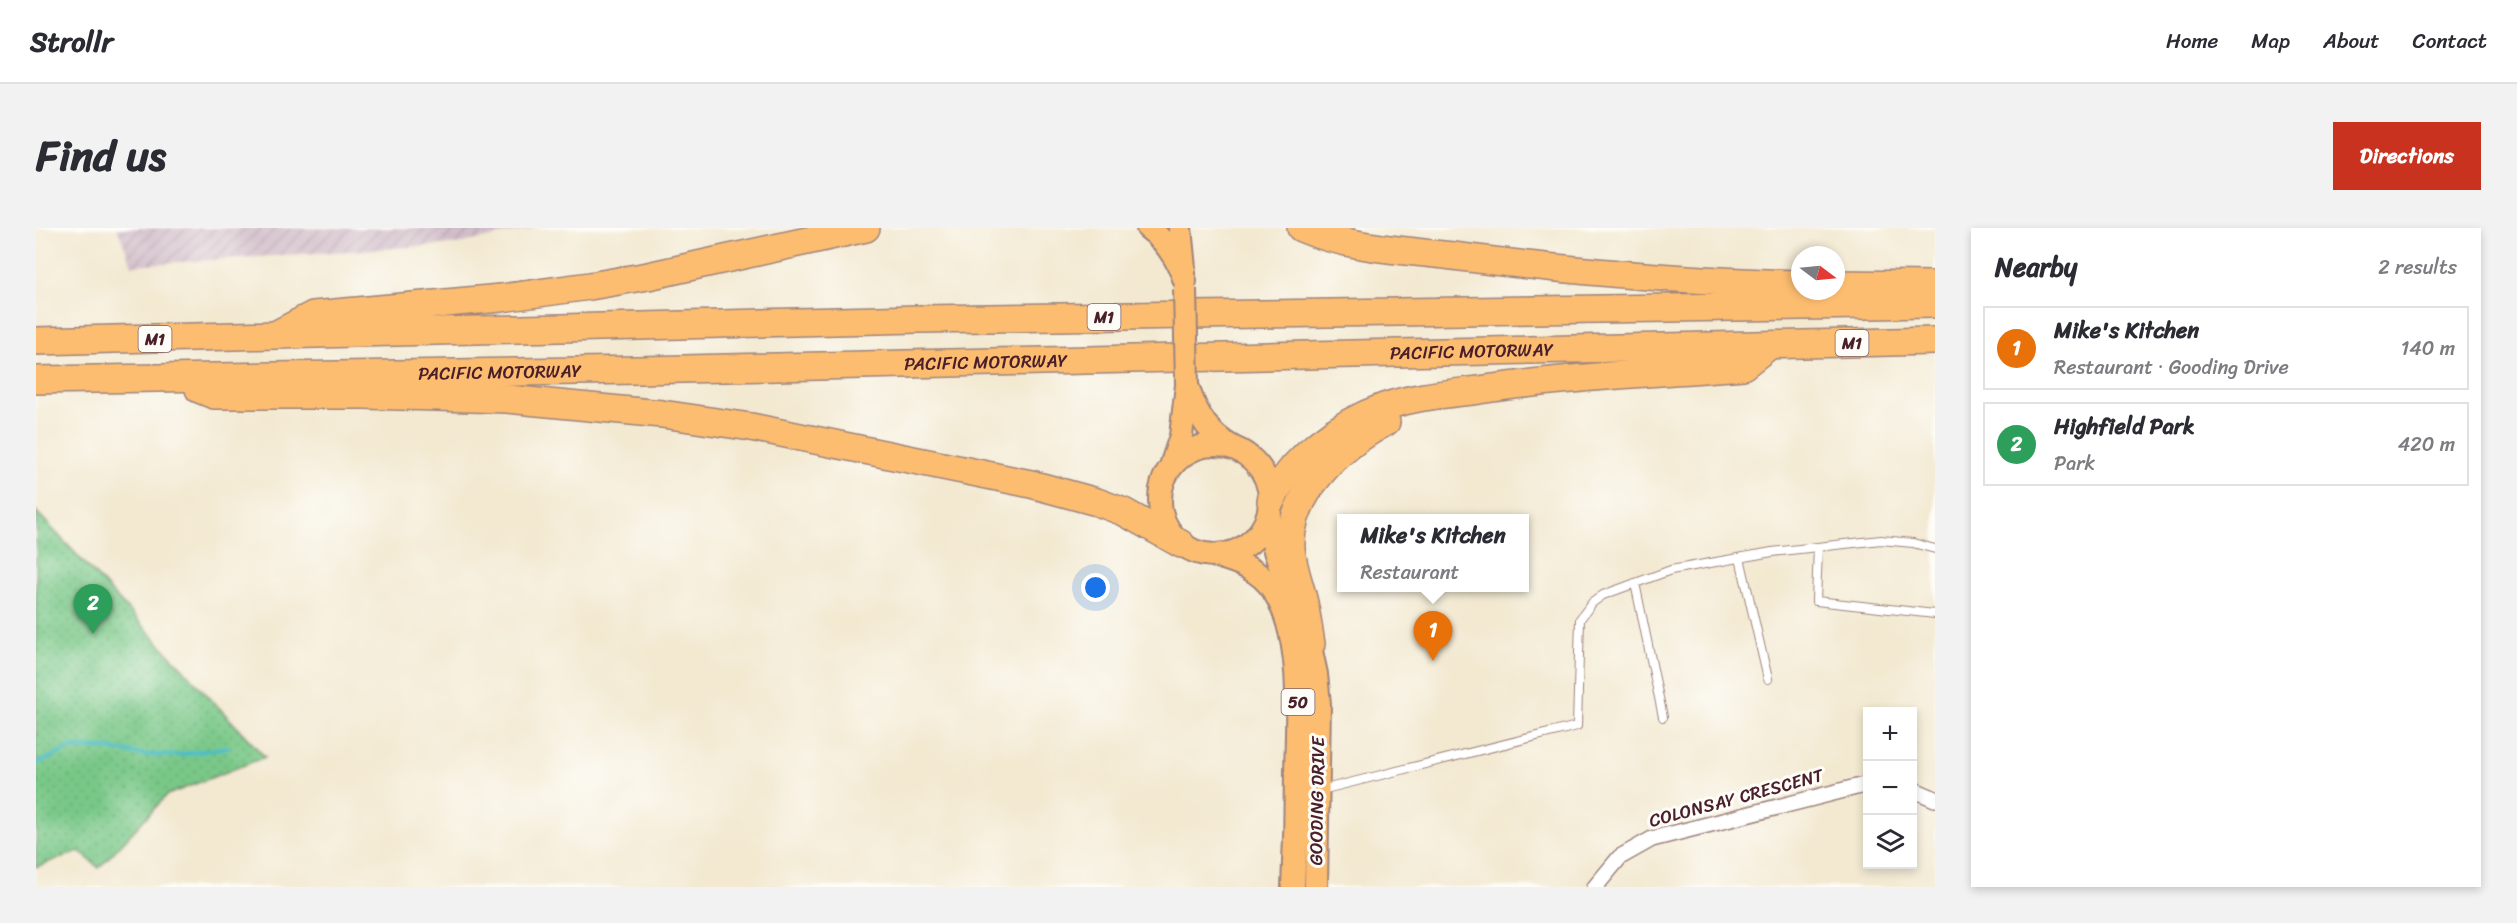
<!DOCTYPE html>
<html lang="en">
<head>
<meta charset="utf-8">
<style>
  body { margin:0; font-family:Sriracha,sans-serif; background:#f2f2f3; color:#2b2b33 }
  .controls { position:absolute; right:18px; bottom:18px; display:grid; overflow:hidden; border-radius:0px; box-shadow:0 3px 9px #0003 }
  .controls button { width:54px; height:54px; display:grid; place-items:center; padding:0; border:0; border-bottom:2px solid #e1e1e2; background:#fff; color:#2b2b33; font:30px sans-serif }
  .compass { position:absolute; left:1755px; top:18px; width:54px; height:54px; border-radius:50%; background:#fff; box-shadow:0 3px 9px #0003; rotate:106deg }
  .you { position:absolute; left:1060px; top:360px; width:21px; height:21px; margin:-15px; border:4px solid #fff; border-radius:50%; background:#1a73e8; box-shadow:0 0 0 9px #1a73e833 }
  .badge { display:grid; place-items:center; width:39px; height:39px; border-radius:50%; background:#c8321e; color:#fff; font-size:20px; font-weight:700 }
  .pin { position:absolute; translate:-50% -50px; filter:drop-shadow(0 2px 3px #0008) }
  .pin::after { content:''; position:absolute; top:32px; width:21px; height:18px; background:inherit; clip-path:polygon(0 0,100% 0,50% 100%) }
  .popup { position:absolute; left:1301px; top:286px; width:192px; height:78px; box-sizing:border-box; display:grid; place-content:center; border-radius:0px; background:#fff; filter:drop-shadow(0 2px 4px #0005); font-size:20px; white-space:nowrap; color:#7c7c81 }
  .popup b { font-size:22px; color:#2b2b33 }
  .popup::after { content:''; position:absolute; left:50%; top:100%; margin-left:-12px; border:12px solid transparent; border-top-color:#fff }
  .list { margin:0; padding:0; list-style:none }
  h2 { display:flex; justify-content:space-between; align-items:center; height:78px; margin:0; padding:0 24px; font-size:26px }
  h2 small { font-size:20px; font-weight:400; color:#7c7c81 }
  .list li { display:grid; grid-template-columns:39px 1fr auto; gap:18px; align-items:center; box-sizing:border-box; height:84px; margin:0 12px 12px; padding:0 12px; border:2px solid #e1e1e2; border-radius:0px }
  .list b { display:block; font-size:22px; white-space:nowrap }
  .list p { margin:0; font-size:20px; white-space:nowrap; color:#7c7c81 }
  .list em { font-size:20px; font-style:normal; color:#7c7c81 }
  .icon { flex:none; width:33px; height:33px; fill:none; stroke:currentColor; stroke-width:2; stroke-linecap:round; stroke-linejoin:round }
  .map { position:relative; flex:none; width:1899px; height:659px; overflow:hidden; border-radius:0px }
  header { display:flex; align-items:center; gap:36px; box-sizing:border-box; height:84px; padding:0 30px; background:#fff; border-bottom:2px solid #e1e1e2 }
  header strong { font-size:28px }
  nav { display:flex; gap:33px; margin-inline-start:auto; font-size:21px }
  .intro { display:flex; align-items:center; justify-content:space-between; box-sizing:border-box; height:144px; padding:0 36px }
  h1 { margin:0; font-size:42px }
  .button { padding:15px 27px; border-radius:0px; background:#c8321e; color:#fff; font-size:21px; font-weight:700 }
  main { display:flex; gap:36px; padding:0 36px }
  aside { flex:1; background:#fff; border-radius:0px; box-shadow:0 3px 9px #0003 }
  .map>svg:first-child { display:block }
</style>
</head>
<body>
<header>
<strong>Strollr</strong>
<nav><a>Home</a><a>Map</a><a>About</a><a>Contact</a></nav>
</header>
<div class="intro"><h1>Find us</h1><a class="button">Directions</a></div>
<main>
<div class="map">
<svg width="1899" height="659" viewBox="0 0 1899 659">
  <defs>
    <pattern id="industrial-furrows" width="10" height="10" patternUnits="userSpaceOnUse" patternTransform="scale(1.5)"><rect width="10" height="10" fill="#d1bdc9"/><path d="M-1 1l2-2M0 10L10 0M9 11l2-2" fill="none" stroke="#b5a2ad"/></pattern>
    <pattern id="park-dots" width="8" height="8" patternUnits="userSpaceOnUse" patternTransform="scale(1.5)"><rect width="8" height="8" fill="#79c888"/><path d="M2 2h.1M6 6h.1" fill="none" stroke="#6aab76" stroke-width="1.8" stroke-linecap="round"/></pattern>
  </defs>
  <rect width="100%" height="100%" fill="#fdfcf7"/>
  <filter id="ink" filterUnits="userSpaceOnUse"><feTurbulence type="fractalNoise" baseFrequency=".0167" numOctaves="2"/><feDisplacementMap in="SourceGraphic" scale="12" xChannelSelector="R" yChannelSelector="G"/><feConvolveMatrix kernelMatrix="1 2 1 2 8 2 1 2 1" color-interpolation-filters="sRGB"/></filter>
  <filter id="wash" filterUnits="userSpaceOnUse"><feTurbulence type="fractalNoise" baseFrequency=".008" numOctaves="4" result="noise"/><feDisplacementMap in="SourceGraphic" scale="24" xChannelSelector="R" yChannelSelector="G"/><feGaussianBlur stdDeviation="1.35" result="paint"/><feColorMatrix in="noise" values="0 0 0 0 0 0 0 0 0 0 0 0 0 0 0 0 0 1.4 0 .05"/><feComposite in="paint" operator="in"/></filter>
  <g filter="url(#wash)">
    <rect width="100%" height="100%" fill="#f3e9d1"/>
    <!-- industrial -->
    <path fill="url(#industrial-furrows)" d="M81 0H500L421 16 96 37Z"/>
    <!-- park -->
    <path fill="url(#park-dots)" stroke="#62745a" stroke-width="1.5" d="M0 283 229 529 131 567 63 640 43 623 0 639Z"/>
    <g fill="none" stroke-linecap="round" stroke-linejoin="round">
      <!-- stream -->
      <path stroke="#4ebdc4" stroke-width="4.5" d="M0 536 35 520H67L108 527H143L192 519"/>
    </g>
  </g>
  <g filter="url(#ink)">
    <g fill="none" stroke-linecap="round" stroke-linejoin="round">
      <defs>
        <path id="lane" d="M1782 319 1780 373 1899 386
          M1704 330 1732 451
          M1599 355 1627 489
          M1285 562 1541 498 1544 391 1556 375 1567 367 1635 342 1736 324 1845 312 1877 315 1899 321"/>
        <path id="street" d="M1876 561 1899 571
          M1559 659 1584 629 1616 611 1832 556"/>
        <path id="primary" d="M1112 0C1131 14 1142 31 1149 53
          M1144 0 1148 40
          M1152 160C1160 186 1173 207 1198 220
          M1124 272a55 55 0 1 1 110 0a55 55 0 1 1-110 0Z
          M1135 238 1145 208 1151 157
          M1234 280C1232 314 1244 339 1258 370
          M1180 328C1202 334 1224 342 1237 362 1268 408 1261 491 1260 545 1260 583 1259 621 1257 659
          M1270 400 1280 446 1283 476 1280 659"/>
        <g id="highway">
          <path d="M1265 0C1312 20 1367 22 1417 28 1533 43 1648 53 1764 56"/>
          <path d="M1800 56 1899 57"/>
          <path d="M241 106 277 87 465 70 554 58 612 48 830 0"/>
          <path d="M0 113 883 91 1899 76"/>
          <path id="s1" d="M0 152 603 142 1899 113"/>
          <path d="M163 161 178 167H328L471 171 626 186 715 199 995 256 1061 274 1088 284 1145 316"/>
          <path d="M1235 273C1256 229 1303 195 1348 179 1379 168 1411 166 1443 162 1530 149 1619 145 1707 138L1734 117"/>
          <path d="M1275 416C1273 403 1271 389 1268 375 1264 357 1257 340 1255 321 1252 266 1305 218 1350 194"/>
        </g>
      </defs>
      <!-- lane casing -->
      <use href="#lane" stroke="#9e847e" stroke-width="10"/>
      <!-- street casing -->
      <use href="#street" stroke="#9e847e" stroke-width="18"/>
      <!-- primary casing -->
      <use href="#primary" stroke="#9e847e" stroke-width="26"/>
      <!-- highway casing -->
      <use href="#highway" stroke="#9e847e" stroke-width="30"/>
      <!-- lane -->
      <use href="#lane" stroke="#fff" stroke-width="8"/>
      <!-- street -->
      <use href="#street" stroke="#fff" stroke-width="15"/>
      <!-- primary -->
      <use href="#primary" stroke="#fcbd6f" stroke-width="22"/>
      <!-- highway -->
      <use href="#highway" stroke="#fcbd6f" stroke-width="27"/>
      <defs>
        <path id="primary-bridge" d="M1149 61 1151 157"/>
      </defs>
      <!-- primary-bridge casing -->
      <use href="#primary-bridge" stroke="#9e847e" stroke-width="26" stroke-linecap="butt"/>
      <!-- primary-bridge -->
      <use href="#primary-bridge" stroke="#fcbd6f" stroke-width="22"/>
    </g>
  </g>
  <g text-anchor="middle" stroke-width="6" stroke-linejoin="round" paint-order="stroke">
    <!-- shield labels -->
    <g fill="#fdfcf7" stroke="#806168" stroke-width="1.5">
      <rect x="1051.5" y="76" width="33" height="26" rx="4.5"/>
      <rect x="102.5" y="98" width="33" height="26" rx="4.5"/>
      <rect x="1799.5" y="102" width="33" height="26" rx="4.5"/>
      <rect x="1245.5" y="461" width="33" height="26" rx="4.5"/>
    </g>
    <g font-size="16" font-weight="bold" fill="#4a1f2b">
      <text x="1068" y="95">M1</text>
      <text x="119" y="117">M1</text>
      <text x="1816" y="121">M1</text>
      <text x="1262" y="480">50</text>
    </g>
    <!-- street labels -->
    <g font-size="18" fill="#4a1f2b" stroke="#fdfcf7">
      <text dy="6" stroke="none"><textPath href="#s1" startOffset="1436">PACIFIC MOTORWAY</textPath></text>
      <text dy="6" stroke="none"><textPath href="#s1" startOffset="950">PACIFIC MOTORWAY</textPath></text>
      <text dy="6" stroke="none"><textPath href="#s1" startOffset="464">PACIFIC MOTORWAY</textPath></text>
      <text transform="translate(1700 570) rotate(-15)" y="6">COLONSAY CRESCENT</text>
      <text transform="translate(1281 573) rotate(-89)" y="6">GOODING DRIVE</text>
    </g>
  </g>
</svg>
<div class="controls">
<button>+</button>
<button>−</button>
<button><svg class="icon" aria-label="layers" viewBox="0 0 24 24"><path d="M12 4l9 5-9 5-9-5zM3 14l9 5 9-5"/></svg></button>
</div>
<svg class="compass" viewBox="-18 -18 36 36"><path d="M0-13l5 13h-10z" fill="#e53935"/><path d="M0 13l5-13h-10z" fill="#7c7c81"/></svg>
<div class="you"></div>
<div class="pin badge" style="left:1397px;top:433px;background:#e8710a">1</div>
<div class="popup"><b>Mike's Kitchen</b>Restaurant</div>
<div class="pin badge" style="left:57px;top:406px;background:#2e9e5b">2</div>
</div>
<aside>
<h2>Nearby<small>2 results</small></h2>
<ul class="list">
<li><span class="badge" style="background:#e8710a">1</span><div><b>Mike's Kitchen</b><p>Restaurant · Gooding Drive</p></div><em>140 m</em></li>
<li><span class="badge" style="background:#2e9e5b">2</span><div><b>Highfield Park</b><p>Park</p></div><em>420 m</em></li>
</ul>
</aside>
</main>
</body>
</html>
